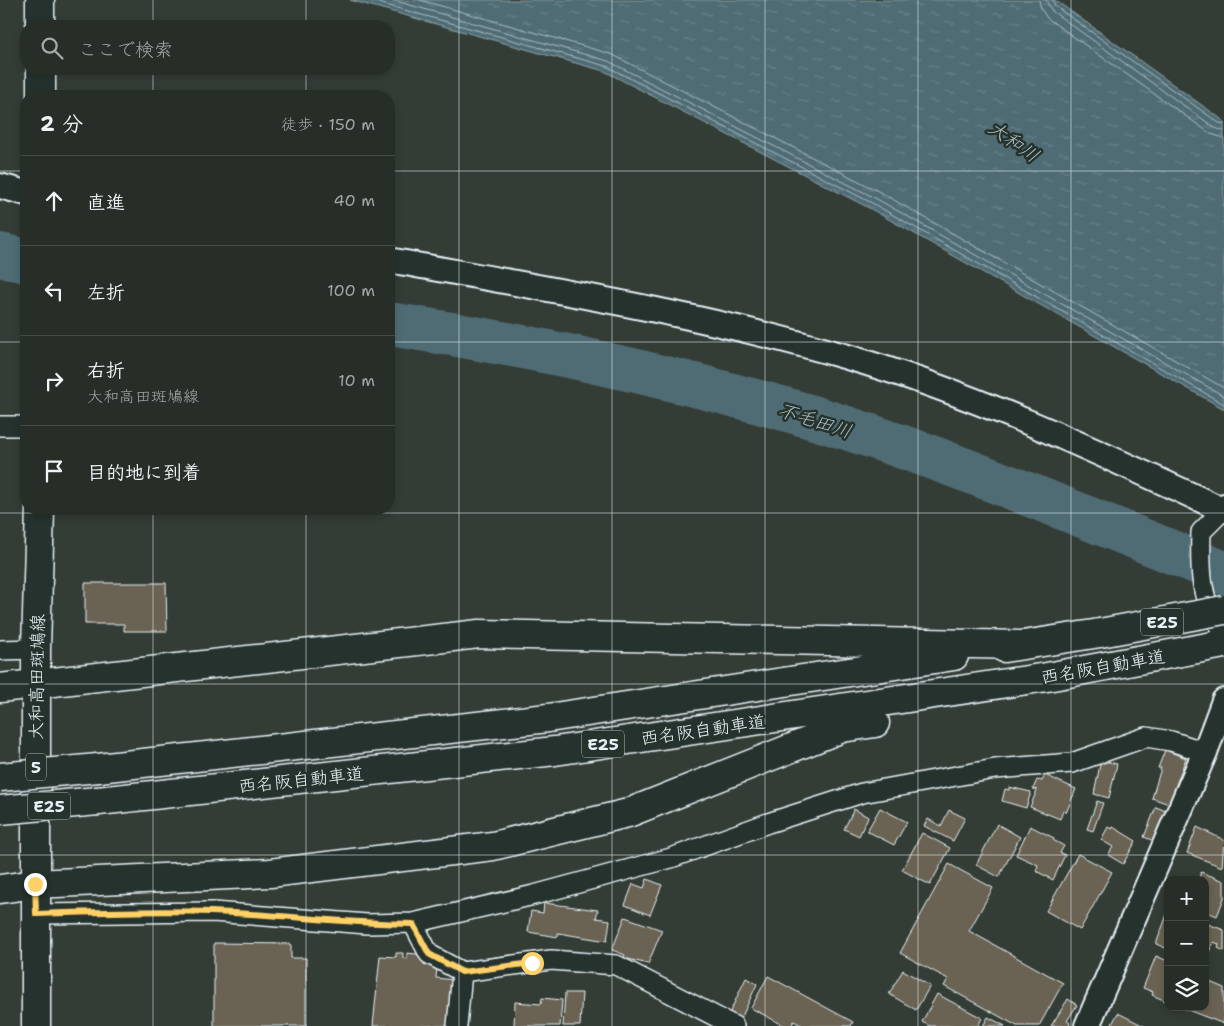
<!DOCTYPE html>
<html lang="ja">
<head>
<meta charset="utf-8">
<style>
  body { margin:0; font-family:"Shantell Sans","Klee One",sans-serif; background:#333a34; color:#f1f3f6 }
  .controls { position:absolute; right:15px; bottom:15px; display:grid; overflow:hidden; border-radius:10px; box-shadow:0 2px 8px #0003 }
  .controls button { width:45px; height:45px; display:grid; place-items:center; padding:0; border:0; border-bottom:1px solid #434a45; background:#272e28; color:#f1f3f6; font:25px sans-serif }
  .stop { position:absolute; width:15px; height:15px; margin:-11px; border:4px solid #ffd166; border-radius:50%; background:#fff }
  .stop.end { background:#ffd166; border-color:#fff; box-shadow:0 1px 5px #0008 }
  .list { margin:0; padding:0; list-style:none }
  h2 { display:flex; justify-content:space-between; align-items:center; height:65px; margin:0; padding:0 20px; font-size:21px }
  h2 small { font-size:16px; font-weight:400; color:#a4a8a8 }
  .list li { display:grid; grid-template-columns:32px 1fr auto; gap:15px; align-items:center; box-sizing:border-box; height:90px; padding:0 20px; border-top:1px solid #434a45 }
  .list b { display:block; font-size:19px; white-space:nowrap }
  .list p { margin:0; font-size:16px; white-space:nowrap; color:#a4a8a8 }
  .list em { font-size:16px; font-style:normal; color:#a4a8a8 }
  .icon { flex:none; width:28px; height:28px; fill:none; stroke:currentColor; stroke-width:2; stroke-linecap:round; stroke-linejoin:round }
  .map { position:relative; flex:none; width:1224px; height:1026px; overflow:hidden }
  .search { position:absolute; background:#272e28; box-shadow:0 2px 8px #0003; left:20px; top:20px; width:375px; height:55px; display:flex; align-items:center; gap:12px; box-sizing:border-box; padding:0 18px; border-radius:20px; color:#a4a8a8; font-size:19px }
  .panel { position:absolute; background:#272e28; box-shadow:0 2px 8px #0003; left:20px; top:90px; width:375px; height:425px; border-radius:20px }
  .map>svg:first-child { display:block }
</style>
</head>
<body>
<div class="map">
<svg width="1224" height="1026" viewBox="0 0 1224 1026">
  <defs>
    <pattern id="water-ripples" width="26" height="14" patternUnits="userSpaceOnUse" patternTransform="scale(1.25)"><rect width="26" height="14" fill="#4f6c75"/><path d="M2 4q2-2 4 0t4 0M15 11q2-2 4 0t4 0" fill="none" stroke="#688189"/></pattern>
  </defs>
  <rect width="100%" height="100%" fill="#343d35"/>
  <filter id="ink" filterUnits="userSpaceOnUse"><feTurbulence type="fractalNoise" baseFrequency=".02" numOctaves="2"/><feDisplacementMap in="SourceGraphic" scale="10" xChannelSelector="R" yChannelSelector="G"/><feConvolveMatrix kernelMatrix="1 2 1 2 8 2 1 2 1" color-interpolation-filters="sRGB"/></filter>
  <g filter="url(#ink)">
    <!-- water -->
    <path fill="url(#water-ripples)" stroke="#8ca1a9" d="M350 0H1055L1224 121V409L869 208 604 71Z"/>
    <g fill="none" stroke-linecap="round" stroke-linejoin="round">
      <!-- shore -->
      <path stroke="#abbcc4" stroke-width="1" d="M368 0 606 66 872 203 1224 404
        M392 0 608 61 875 198 1224 396
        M420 0 611 54 878 191 1224 388
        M1039 0 1041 9 1047 18 1211 134 1224 138
        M1046 0 1052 11 1215 128 1224 131
        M1053 0 1055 6 1219 123 1224 124"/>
      <!-- river -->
      <path stroke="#4f6c75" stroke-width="44" d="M0 255 26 261
        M389 324C523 344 657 373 788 410 937 453 1080 516 1224 573"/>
    </g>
    <!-- building -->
    <path fill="#6a6453" stroke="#e8f1f8" d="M85 583H166L167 631H124V624H85Z
      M1165 750 1186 758 1169 804 1152 798 1161 768H1158Z
      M1101 760 1117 764 1109 798 1094 794Z
      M1045 775 1076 789 1066 813 1063 811 1060 819 1030 807 1037 790 1033 789 1037 780 1042 781Z
      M1009 787 1031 792 1026 808 1002 801 1005 789 1009 790Z
      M1097 801 1103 803 1093 831 1087 829Z
      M1156 807 1166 811 1154 841 1144 837Z
      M880 808 907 822 894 845 867 831Z
      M854 809 868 817 859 836 844 829Z
      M949 810 965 818 953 841 924 826 928 819 941 826Z
      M997 824 1020 837 999 877 976 865Z
      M1030 826 1054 838 1053 840 1064 846 1060 853 1065 855 1053 880 1036 871 1038 865 1016 855Z
      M1108 827 1112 829 1113 827 1136 841 1123 864 1108 855 1113 847 1101 840Z
      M1197 827 1224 840 1222 867 1187 853Z
      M922 833 950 848 930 885 902 870Z
      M1078 854 1112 872 1080 930 1046 911Z
      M949 864 993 888 969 931 1063 983 1039 1026H1017L944 986 948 979 900 953Z
      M1201 872 1224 881V898L1217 916 1205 911V880H1198Z
      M647 879 662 885 650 915 625 905 633 884 644 888Z
      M544 903 598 910 596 918 610 920 607 941 558 933V937L528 932 531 911 543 913Z
      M1168 912V949L1156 944Z
      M625 917 662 930 648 964 624 958 625 955 612 950Z
      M1205 923 1224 930V951L1218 948 1219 944 1213 942 1205 963Z
      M214 943 291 944V958H306V1026H214Z
      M396 953H403V958L407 959V953L425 955 424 965 437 966 436 978 454 980 450 1026H373L380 956 396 957Z
      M1156 956 1168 961V1002L1152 995 1153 992 1143 988Z
      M903 970 930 986 916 1010 889 994Z
      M768 976 853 1022 851 1026H803L794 1021 791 1026H785L751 1008Z
      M746 978 757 984 740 1021 728 1016Z
      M1205 980 1224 988V1024L1185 1009 1205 1007Z
      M565 993H582L580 1026H563Z
      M937 994 982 1018 978 1026H930L922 1022Z
      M542 998 562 1000 560 1026H514L515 1002 541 1004Z
      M1068 999 1077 1005 1067 1021 1070 1023 1069 1026H1051Z
      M1118 1013 1144 1026H1115L1112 1024Z
      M988 1017 1005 1026H983Z"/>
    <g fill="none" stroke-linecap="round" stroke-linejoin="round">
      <defs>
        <path id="minor" d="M0 426H26
          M1223 510 1201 532C1200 565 1199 606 1224 630
          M0 650 36 649
          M37 914 213 912 367 924 413 923 429 954 462 972 551 960 616 965 734 1026
          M413 923 534 895 671 858 768 823 862 793 995 769 1072 763 1146 737 1171 741 1205 752
          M457 1026 462 972"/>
        <path id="tertiary" d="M0 186 26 193
          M389 260C541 288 696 313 844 356 975 394 1100 453 1223 510L1224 506
          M1087 1026 1205 752 1224 701"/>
        <path id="primary" d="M40 0V26
          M41 69V96
          M36 1026V649L40 509"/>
        <path id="motorway" d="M1004 648 1100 633
          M0 688 479 634 1021 645
          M98 768 548 718 954 656
          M98 801 555 751 1047 677 1224 644
          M0 889 35 884 270 873 493 846 628 813 842 728 875 723"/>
      </defs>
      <!-- minor casing -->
      <use href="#minor" stroke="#e8f1f8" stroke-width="22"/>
      <!-- tertiary casing -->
      <use href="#tertiary" stroke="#e8f1f8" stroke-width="28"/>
      <!-- primary casing -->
      <use href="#primary" stroke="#e8f1f8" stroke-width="31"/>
      <!-- motorway casing -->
      <use href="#motorway" stroke="#e8f1f8" stroke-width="31"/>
      <!-- minor -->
      <use href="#minor" stroke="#26332d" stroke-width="19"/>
      <!-- tertiary -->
      <use href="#tertiary" stroke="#26332d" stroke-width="24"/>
      <!-- primary -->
      <use href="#primary" stroke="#26332d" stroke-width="28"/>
      <!-- motorway -->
      <use href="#motorway" stroke="#26332d" stroke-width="28"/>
      <defs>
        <path id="motorway-bridge" d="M1100 633 1224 610
          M0 777 98 768
          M0 810 98 801"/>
      </defs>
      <!-- motorway-bridge casing -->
      <use href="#motorway-bridge" stroke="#e8f1f8" stroke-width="31" stroke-linecap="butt"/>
      <!-- motorway-bridge -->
      <use href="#motorway-bridge" stroke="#26332d" stroke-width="28"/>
    </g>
  </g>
  <g fill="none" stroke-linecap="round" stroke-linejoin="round" filter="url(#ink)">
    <!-- route -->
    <path stroke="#ffd166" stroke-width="6" d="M35 884 36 914C95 912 153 910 211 912 279 914 345 924 413 924L429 954 462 972 532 963"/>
  </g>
  <!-- grid -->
  <path fill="none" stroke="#e8f1f8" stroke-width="1" stroke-opacity="0.55" d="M153 0V26M306 0V26M459 0V1026M612 0V1026M765 0V1026M918 0V1026M1071 0V1026M153 69V96M306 69V96M0 171H26M389 171H1224M0 342H26M389 342H1224M153 509V1026M306 509V1026M0 513H1224M0 684H1224M0 855H1224"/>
  <g text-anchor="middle" stroke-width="5" stroke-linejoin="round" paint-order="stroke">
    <!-- shield labels -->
    <g fill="#26332d" stroke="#aeb8bb" stroke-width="1">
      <rect x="1141" y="608.5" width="42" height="27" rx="4"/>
      <rect x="582" y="730.5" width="42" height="27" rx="4"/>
      <rect x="26" y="753.5" width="20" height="27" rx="4"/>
      <rect x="28" y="792.5" width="42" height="27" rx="4"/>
    </g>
    <g font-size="16" font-weight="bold" fill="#e8f1f8">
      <text x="1162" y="628">E25</text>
      <text x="603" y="750">E25</text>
      <text x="36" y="773">5</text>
      <text x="49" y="812">E25</text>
    </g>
    <!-- street labels -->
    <g font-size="18" fill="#e8f1f8" stroke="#26332d">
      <text transform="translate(1103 667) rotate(-10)" y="6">西名阪自動車道</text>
      <text transform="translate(37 677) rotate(-89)" y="6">大和高田斑鳩線</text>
      <text transform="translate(703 730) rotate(-8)" y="6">西名阪自動車道</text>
      <text transform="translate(301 780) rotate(-6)" y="6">西名阪自動車道</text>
    </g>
    <!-- water labels -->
    <g font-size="19" font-style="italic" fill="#abbcc4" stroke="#26332d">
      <text transform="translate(1014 141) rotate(35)" y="7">大和川</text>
      <text transform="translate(815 420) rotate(18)" y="7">不毛田川</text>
    </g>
  </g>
</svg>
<div class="controls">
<button>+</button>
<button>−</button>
<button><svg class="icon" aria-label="layers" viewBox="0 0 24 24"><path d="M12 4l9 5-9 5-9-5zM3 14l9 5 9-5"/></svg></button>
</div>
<div class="stop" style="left:532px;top:963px"></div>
<div class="stop end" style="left:35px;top:884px"></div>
<div class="search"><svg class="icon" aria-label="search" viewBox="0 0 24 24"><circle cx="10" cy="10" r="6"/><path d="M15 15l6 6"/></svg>ここで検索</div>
<section class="panel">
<h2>2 分<small>徒歩 · 150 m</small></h2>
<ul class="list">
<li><svg class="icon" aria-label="ahead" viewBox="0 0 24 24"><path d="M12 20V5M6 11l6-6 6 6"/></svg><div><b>直進</b></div><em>40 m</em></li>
<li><svg class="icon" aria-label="left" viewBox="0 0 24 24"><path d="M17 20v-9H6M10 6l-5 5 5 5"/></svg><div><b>左折</b></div><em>100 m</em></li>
<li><svg class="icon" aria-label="right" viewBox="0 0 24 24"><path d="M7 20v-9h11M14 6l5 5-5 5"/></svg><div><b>右折</b><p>大和高田斑鳩線</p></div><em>10 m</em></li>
<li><svg class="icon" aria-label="arrive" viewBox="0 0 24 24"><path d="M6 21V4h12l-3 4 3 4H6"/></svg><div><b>目的地に到着</b></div></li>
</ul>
</section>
</div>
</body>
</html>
